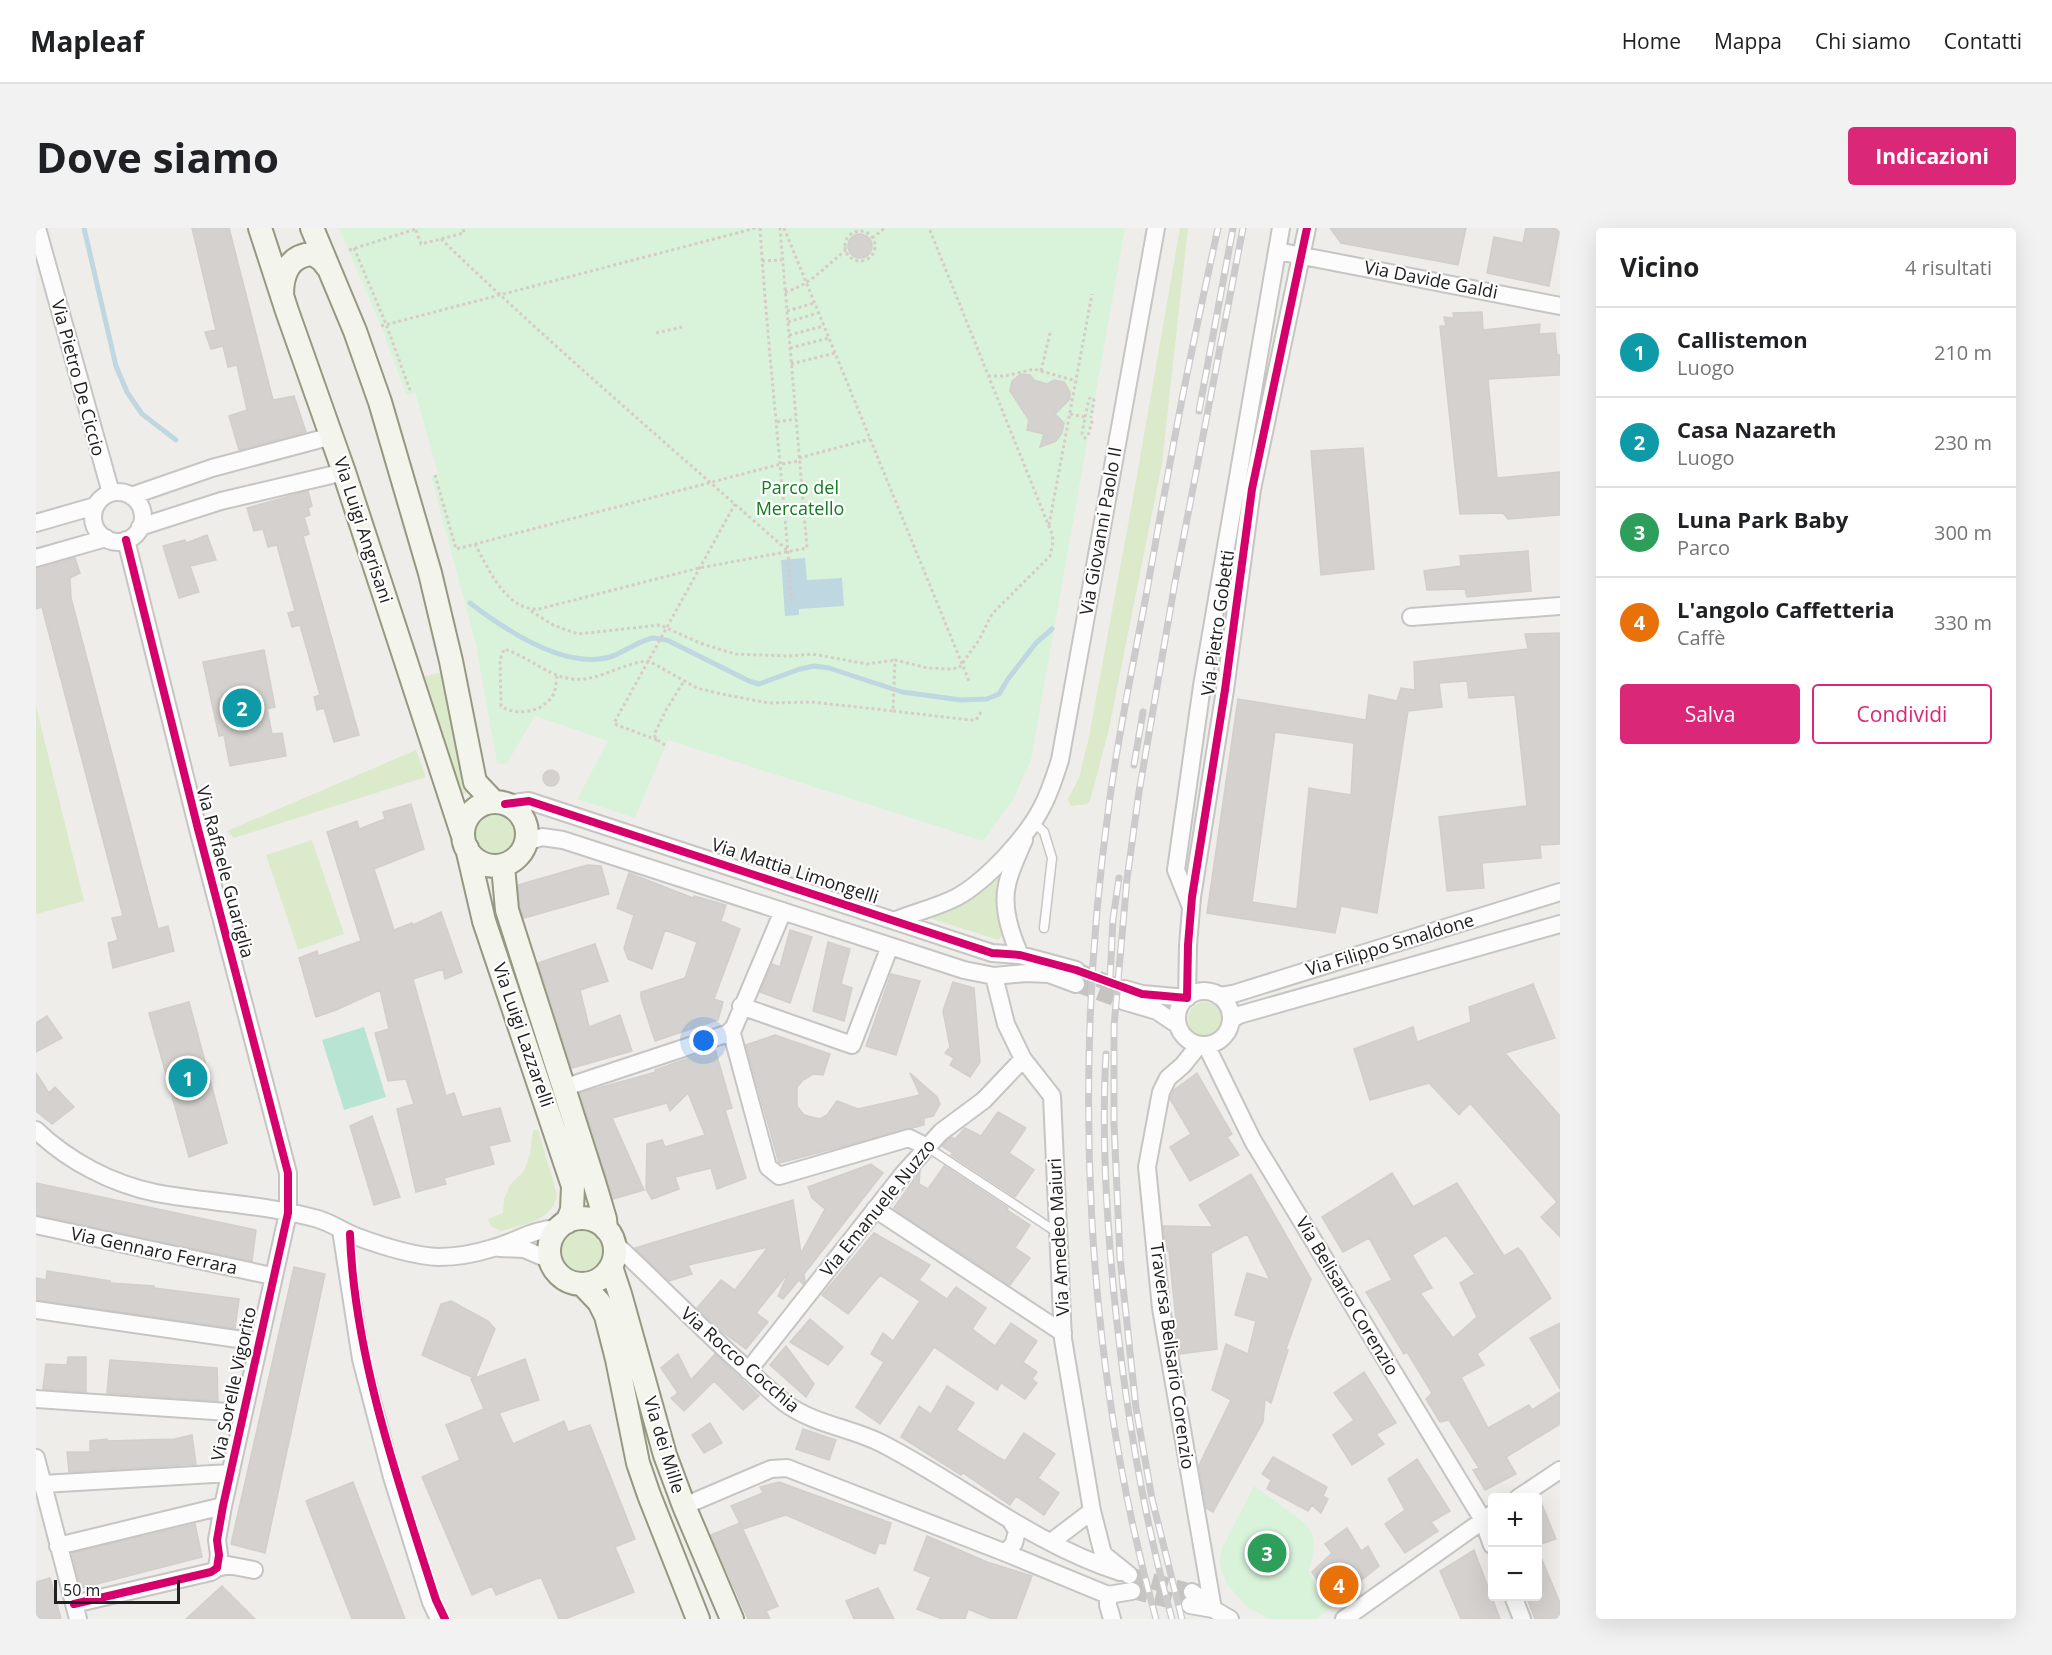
<!DOCTYPE html>
<html lang="it">
<head>
<meta charset="utf-8">
<style>
  body { margin:0; font-family:"Open Sans",sans-serif; background:#f2f2f2; color:#202124 }
  .controls { position:absolute; right:18px; bottom:18px; display:grid; overflow:hidden; border-radius:6px; box-shadow:0 6px 24px #0002 }
  .controls button { width:54px; height:54px; display:grid; place-items:center; padding:0; border:0; border-bottom:2px solid #e0e0e0; background:#fff; color:#202124; font:30px sans-serif }
  .scale { position:absolute; left:18px; bottom:15px; width:126px; box-sizing:border-box; padding-left:6px; border:3px solid #212121; border-top:0; font-size:16px; line-height:21px; white-space:nowrap; color:#212121; -webkit-text-stroke:4px #fff; paint-order:stroke }
  .you { position:absolute; left:668px; top:813px; width:21px; height:21px; margin:-15px; border:4px solid #fff; border-radius:50%; background:#1a73e8; box-shadow:0 0 0 9px #1a73e833 }
  .badge { display:grid; place-items:center; width:39px; height:39px; border-radius:50%; background:#db2777; color:#fff; font-size:20px; font-weight:700 }
  .pin { position:absolute; translate:-50% -50%; border:3px solid #fff; box-shadow:0 2px 6px #0006 }
  .list { margin:0; padding:0; list-style:none }
  h2 { display:flex; justify-content:space-between; align-items:center; height:78px; margin:0; padding:0 24px; font-size:26px }
  h2 small { font-size:20px; font-weight:400; color:#757577 }
  .list li { display:grid; grid-template-columns:39px 1fr auto; gap:18px; align-items:center; box-sizing:border-box; height:90px; padding:0 24px; border-top:2px solid #e0e0e0 }
  .list b { display:block; font-size:22px; white-space:nowrap }
  .list p { margin:0; font-size:20px; white-space:nowrap; color:#757577 }
  .list em { font-size:20px; font-style:normal; color:#757577 }
  .actions { display:flex; gap:12px; padding:18px 24px }
  .actions a { flex:1; padding:14px 0; border:2px solid #db2777; border-radius:6px; text-align:center; font-size:21px; color:#db2777 }
  .actions .main { background:#db2777; color:#fff }
  .map { position:relative; flex:none; width:1524px; height:1391px; overflow:hidden; border-radius:6px }
  header { display:flex; align-items:center; gap:36px; box-sizing:border-box; height:84px; padding:0 30px; background:#fff; border-bottom:2px solid #e0e0e0 }
  header strong { font-size:28px }
  nav { display:flex; gap:33px; margin-inline-start:auto; font-size:21px }
  .intro { display:flex; align-items:center; justify-content:space-between; box-sizing:border-box; height:144px; padding:0 36px }
  h1 { margin:0; font-size:42px }
  .button { padding:15px 27px; border-radius:6px; background:#db2777; color:#fff; font-size:21px; font-weight:700 }
  main { display:flex; gap:36px; padding:0 36px }
  aside { flex:1; background:#fff; border-radius:6px; box-shadow:0 6px 24px #0002 }
  .map>svg:first-child { display:block }
</style>
</head>
<body>
<header>
<strong>Mapleaf</strong>
<nav><a>Home</a><a>Mappa</a><a>Chi siamo</a><a>Contatti</a></nav>
</header>
<div class="intro"><h1>Dove siamo</h1><a class="button">Indicazioni</a></div>
<main>
<div class="map">
<svg width="1524" height="1391" viewBox="0 0 1524 1391">
  <rect width="100%" height="100%" fill="#efedea"/>
  <!-- grass -->
  <path fill="#daeaca" d="M1144 0H1152L1126 236 1073 501 1054 573 1051 576 1035 578 1032 571 1043 550 1053 509 1100 253Z
    M408 444 433 559C431 565 429 567 423 567L419 563 389 448Z
    M0 478 48 673 0 686Z
    M380 522 390 549 198 610 191 603Z
    M439 608a21 21 0 1 1 42 0a21 21 0 1 1-42 0Z
    M276 612 308 706 262 722 230 627Z
    M968 646 962 680 967 704 963 712 887 688Z
    M1152 791a17 17 0 1 1 34 0a17 17 0 1 1-34 0Z
    M497 902H502L521 966C518 993 486 997 465 1003L455 998 452 991 467 985 468 971 474 957 488 943 494 926Z
    M526 1023a20 20 0 1 1 40 0a20 20 0 1 1-40 0Z"/>
  <!-- park -->
  <path fill="#d9f3db" d="M303 0H1089L995 532 977 572 947 613 632 512 599 590 541 571 572 513 499 488 470 537 461 535 440 417 395 248 402 246 380 167 379 164 370 167 345 98Z
    M1218 1258C1229 1266 1269 1292 1274 1302 1281 1316 1278 1330 1272 1343L1295 1380 1280 1391H1233L1210 1378 1191 1356 1183 1335 1186 1320Z"/>
  <!-- pitch -->
  <path fill="#b7e4d3" d="M328 799 350 869 308 882 286 812Z"/>
  <!-- water -->
  <path fill="#bfd7e0" d="M769 330 771 352 806 350 808 378 763 381V387L749 388 745 332Z"/>
  <g fill="none" stroke-linecap="round" stroke-linejoin="round">
    <!-- stream -->
    <path stroke="#bfd7e0" stroke-width="5" d="M48 0 80 138 91 164 106 186 140 212
      M434 375C468 401 529 442 574 429 587 425 604 412 617 410 621 410 627 412 631 412L713 453 723 456 764 441 778 438 793 440 866 464 925 472 951 471 963 466 972 451 1000 415 1016 401"/>
  </g>
  <!-- building -->
  <path fill="#d4d1ce" stroke="#d2cfcb" stroke-width="1.5" fill-rule="evenodd" d="M156 0H193L237 172 258 168 270 204 203 222 193 188 211 182 201 137 192 139 187 118 175 121 169 104 180 102Z
    M1294 0H1430L1422 37 1305 15Z
    M1490 0H1524L1513 58 1451 45 1458 9 1487 15Z
    M812 18a12 12 0 1 1 24 0a12 12 0 1 1-24 0Z
    M1446 84 1447 102 1504 96 1503 106 1519 105 1521 127H1524V147L1452 151 1461 250 1524 244V287L1472 291 1467 285 1424 286 1404 98H1410L1408 89 1418 90 1417 85Z
    M985 146 994 147 998 152 1011 156 1018 152 1028 154 1034 164V171L1019 186 1028 195 1026 205 1020 213 1004 219 1008 206 991 202 993 192 974 163 976 153Z
    M1327 220 1338 341 1285 347 1275 223Z
    M272 263 276 278 272 280 274 287 268 289 273 306 267 308 323 507 298 514 288 480 281 482 278 469 284 467 264 397 256 399 252 385 259 383 241 317 232 319 227 301 218 303 211 280Z
    M171 307 180 332 154 338 163 364 143 370 127 318 149 312 150 315Z
    M1492 323 1495 363 1431 369 1429 361 1391 362 1388 343 1425 338 1424 328Z
    M39 330 44 345 34 350 35 370 122 701 132 698 138 723 77 740 72 715 82 712 76 690 87 688 6 379 0 381V340Z
    M1524 405V616L1504 617 1505 630 1446 635 1448 660 1411 663 1403 589 1491 578 1479 467 1433 470 1431 453 1403 455 1406 479 1372 483 1341 685 1305 678 1299 705 1171 685 1202 471 1330 492 1333 467 1361 473 1365 460 1379 462 1378 434 1492 421 1489 406ZM1239 504 1318 515 1315 567 1273 560 1261 681 1216 674Z
    M228 422 239 479 231 481 236 506 246 505 250 528 194 538 188 507 183 508 167 434Z
    M507 550a8 8 0 1 1 16 0a8 8 0 1 1-16 0Z
    M375 576 388 621 338 641 358 702 376 695 377 697 405 684 426 744 409 751 407 741 377 751 410 868 418 865 426 889 464 880 474 913 453 918 458 936 408 950 410 956 380 964 361 881 378 876 370 851 352 853 339 805 353 801 344 762 300 782 280 789 263 730 281 723 282 728 325 713 291 604 321 593 323 601 349 591 347 584Z
    M551 637 565 638 573 666 488 690 484 679 482 657Z
    M593 645 657 670 658 668 690 677 685 693 704 701 678 771 687 774 682 792 619 813 605 770V764L649 750 661 714 629 702 616 741 592 731 588 720 598 687 581 680Z
    M754 702 776 709 754 775 724 764 736 736 744 739Z
    M792 714 814 721 805 756 816 760 808 793 777 783Z
    M559 716 572 753 544 762 553 799 584 787 596 823 536 840 502 735Z
    M855 746 884 753 860 827 830 818Z
    M917 754 938 760 944 834 934 849 914 837 918 830 909 825 914 819 907 783Z
    M1497 756 1519 810 1469 825 1524 888V1009L1505 989 1521 974 1434 875 1423 887 1393 855 1334 872 1318 821 1377 799 1381 814 1435 794 1433 779Z
    M153 774 191 915 153 929 113 785Z
    M11 788 26 810 0 824V795Z
    M739 807 794 826 787 847 777 846 767 852 761 859V878L768 887 784 891 791 887 801 873 822 881 884 867 874 845 901 869 904 876 897 888 888 890V897L743 935 710 817Z
    M679 821 696 880 689 882 710 950 681 961 675 940 639 949 643 961 616 971 610 961 611 916 626 912 629 919 669 907 652 865 634 883 631 875 576 890 608 962 577 971 544 865 620 844 619 842Z
    M0 845 13 865 19 859 38 879 16 896 0 883Z
    M1161 845 1196 906 1191 909 1203 927 1154 953 1134 919 1155 906 1134 871 1138 862Z
    M962 884 990 900 973 925 998 942 979 969 915 927 917 925 906 918 915 909 919 911 929 900 945 908Z
    M336 888 364 969 338 977 314 898Z
    M835 936 847 945 768 1046 769 1053 767 1056 763 1052 747 1071 742 1068 753 1044 720 1085 732 1094 710 1121 685 1103 661 1080 685 1052 699 1062 732 1019 652 1037 656 1046 633 1053 599 1020 757 972 765 1025 789 981 776 970 772 959Z
    M908 938 972 980 971 982 994 997 979 1020 994 1030 974 1057 857 981 884 943 883 956 892 961Z
    M1356 945 1377 979 1421 955 1468 1028 1482 1020 1486 1024 1515 1070 1441 1126 1448 1137 1425 1149 1452 1200 1493 1177 1496 1182 1524 1164V1196L1470 1229 1480 1246 1449 1262 1437 1242 1443 1240 1413 1192 1404 1194 1390 1171 1396 1165 1371 1124 1368 1126 1330 1064 1356 1052 1333 1010 1307 1024 1286 989ZM1410 1007 1439 1046 1424 1055 1441 1089 1417 1110 1384 1065 1396 1060 1376 1027Z
    M1215 946 1275 1051 1250 1121 1252 1122 1235 1175 1229 1171 1227 1194 1177 1284 1170 1280 1163 1237 1195 1172 1176 1162 1190 1116 1212 1126 1220 1093 1199 1087 1211 1045 1234 1052 1211 1006 1175 1025 1181 1121 1144 1126 1138 1093H1140L1133 1023H1131L1127 998 1177 999 1163 977Z
    M0 955 220 1002 216 1033 0 987Z
    M838 1005 894 1037 883 1052 911 1071 920 1059 950 1080 936 1101 959 1118 975 1095 1001 1113 987 1134 1001 1144 996 1151 1001 1155 989 1171 965 1155 961 1162 898 1119 844 1196 820 1179 848 1134 835 1126 847 1105 857 1113 884 1073 844 1047 812 1086 786 1067Z
    M258 1039 289 1046 229 1325 195 1316Z
    M11 1043 74 1053V1055L118 1058V1060L203 1071 199 1100 0 1072V1050L10 1052Z
    M415 1073 452 1093 459 1101 439 1150 489 1131 503 1172 463 1185 477 1216 528 1193 532 1204 554 1197 599 1311 579 1319 598 1364 529 1391H523L505 1349 460 1367 456 1358 436 1367 386 1249 424 1232 410 1197 448 1181 435 1151 438 1150 386 1127 405 1076Z
    M774 1091 807 1119 792 1137 754 1114Z
    M1524 1095V1161L1494 1110Z
    M750 1118 778 1156 770 1169 734 1137Z
    M642 1126 655 1152 679 1126 723 1168 707 1182 678 1153 648 1183 635 1170 642 1165 625 1140Z
    M32 1129H50V1164L7 1161 10 1136 31 1137Z
    M74 1132 181 1140 182 1173 71 1165Z
    M1328 1144 1360 1195 1340 1206 1348 1216 1316 1237 1297 1207 1318 1192 1298 1165Z
    M911 1158 938 1175 920 1202 960 1228 969 1233 988 1205 1019 1226 1002 1250 1023 1265 1008 1287 980 1268 974 1277 927 1245 925 1247 865 1209 883 1178 895 1186Z
    M674 1195 686 1215 668 1225 656 1207Z
    M767 1201 800 1212 793 1232 760 1221Z
    M156 1207 160 1236 33 1244 31 1224H54V1213L71 1211V1213L139 1211Z
    M1237 1229 1291 1259 1287 1268 1292 1271 1285 1285 1276 1277 1272 1283 1231 1261 1235 1252 1226 1246Z
    M1381 1231 1414 1283 1395 1294 1402 1303 1369 1325 1349 1296 1369 1282 1352 1251Z
    M317 1254 369 1391H316L270 1273Z
    M743 1254 855 1295 849 1316 843 1315 839 1326 750 1287 707 1301 695 1278 727 1265 724 1259Z
    M1503 1269 1520 1311 1502 1317V1270Z
    M704 1295 742 1378 730 1383 734 1391H712L675 1307Z
    M159 1296 166 1329 45 1360 36 1325Z
    M1311 1300 1325 1323 1332 1318 1343 1338 1312 1363 1309 1356 1291 1369 1276 1344 1296 1325 1289 1316Z
    M891 1308 951 1334 996 1348 980 1391H956L932 1381 929 1391H906L881 1381 895 1349 878 1342Z
    M1438 1322 1464 1391H1425L1404 1343Z
    M1502 1322 1524 1375V1391H1499L1490 1368H1502Z
    M14 1350 25 1391H0V1354Z
    M186 1358 219 1391H150Z
    M842 1360 858 1391H818L810 1373Z"/>
  <g fill="none" stroke-linecap="round" stroke-linejoin="round">
    <!-- street-tunnel -->
    <path stroke="#c6c4c2" stroke-width="16" stroke-dasharray="16 8" stroke-linecap="butt" d="M1040 742 1089 761
      M1040 756 1087 773
      M1093 1347 1156 1364
      M1096 1363 1154 1377"/>
    <defs>
      <path id="lane" d="M997 594 1008 604 1016 630 1008 700
        M891 919 1022 1005"/>
      <path id="street" d="M1 0 75 265
        M1241 23 1524 78
        M57 289a25 25 0 1 1 50 0a25 25 0 1 1-50 0Z
        M95 268 176 240 296 208
        M0 295 59 278
        M104 299 185 273 308 244
        M0 330 70 310
        M1375 389 1524 378
        M469 576 493 573 956 725 984 727 1040 742
        M491 614 506 609 527 612 928 742 958 748 990 745 1013 746 1040 756
        M1155 679 1140 642 1166 458 1245 0
        M860 692C880 684 902 679 921 669 950 653 991 609 1006 579 1014 564 1019 548 1024 532L1120 0
        M984 727C975 707 966 679 971 657 974 642 982 626 988 612
        M958 748 970 796 987 831 1016 868 1027 1111 1056 1283 1067 1326 1093 1347
        M1089 761 1106 766 1151 770 1152 717 1156 669 1189 462 1216 261 1271 0
        M1141 790a27 27 0 1 1 54 0a27 27 0 1 1-54 0Z
        M1183 768 1197 766 1524 664
        M1087 773 1121 783 1142 797
        M705 778 816 817 854 718
        M1195 792 1203 787 1524 696
        M695 802 732 939 743 948 873 910 891 919
        M1163 817 1147 837 1132 850 1125 864 1111 939 1125 1080 1177 1381
        M1170 817 1217 913 1447 1292 1456 1317
        M527 860 696 804 747 683
        M0 902C32 933 76 956 120 965 174 975 229 976 282 991 295 995 307 1003 319 1008 343 1017 378 1028 403 1029 421 1029 441 1025 457 1020 482 1013 494 1002 522 1000
        M839 981 1027 1105
        M0 997 236 1048
        M305 1002 325 1131 356 1249 395 1374 403 1391
        M577 1014C623 1056 665 1101 712 1142 724 1153 736 1165 749 1175 779 1197 813 1199 845 1215 925 1256 997 1316 1084 1344
        M463 1020 488 1021 514 1032
        M0 1082 222 1114
        M712 1143 868 945 905 904 948 872 987 831
        M0 1171 207 1185
        M0 1230 42 1391
        M7 1256 194 1245
        M1482 1270 1524 1242
        M648 1278 735 1241 751 1240 970 1325 1072 1367
        M1015 1314 1056 1283
        M22 1318 187 1278
        M970 1325 978 1315 981 1303 975 1293
        M181 1340 192 1337 218 1342
        M1156 1364 1177 1380
        M1477 1368 1486 1391
        M38 1376 175 1344 181 1340 183 1327 181 1312 187 1278 252 985V945L162 601 90 312
        M1154 1377 1177 1381 1194 1391
        M1076 1391 1072 1377V1367L1096 1363
        M1308 1391 1456 1286"/>
      <path id="secondary" d="M224 0 251 83 308 244 426 605
        M276 0 319 103 344 174 394 345 415 433 439 554 458 574
        M246 67C246 46 253 27 277 26L286 32 293 41
        M427 606a32 32 0 1 1 64 0a32 32 0 1 1-64 0Z
        M431 620 448 693 537 958 536 982 531 994
        M467 638 471 682 558 954 569 991 570 1001
        M513 1023a33 33 0 1 1 66 0a33 33 0 1 1-66 0Z
        M575 1039 584 1066 629 1227 648 1278 696 1391
        M546 1056 563 1074 570 1088 581 1131 602 1235 613 1267 662 1391"/>
    </defs>
    <!-- lane casing -->
    <use href="#lane" stroke="#c6c5c4" stroke-width="11"/>
    <!-- street casing -->
    <use href="#street" stroke="#c6c5c4" stroke-width="20"/>
    <!-- secondary casing -->
    <use href="#secondary" stroke="#969882" stroke-width="26"/>
    <!-- path -->
    <path stroke="#d7cbc8" stroke-width="3" stroke-dasharray="3 3" stroke-linecap="butt" d="M724 0C732 126 747 251 756 377
      M748 0 933 453
      M380 2 385 16 428 5 427 0
      M809 18a15 15 0 1 1 30 0a15 15 0 1 1-30 0Z
      M836 10 849 0
      M405 11C517 119 636 220 752 323
      M318 20 350 96 375 165
      M313 22 380 1
      M726 33 746 32
      M749 64C773 58 791 37 810 22
      M751 83 778 75
      M752 94 782 85
      M345 98 720 0
      M620 105 646 99
      M753 107 788 98
      M754 120 793 110
      M755 136 799 125
      M1005 143 1014 105
      M952 148H969L998 141 1040 153
      M1034 186 1049 189 1046 206 1049 210 1052 208 1057 190
      M1049 189 1053 171 1055 169 1058 172 1055 190
      M741 194 760 191
      M763 230 834 211
      M399 247 420 321 745 236 763 233
      M1013 297 1056 66
      M439 316C452 340 470 383 503 381L663 340 771 320 744 0
      M495 383 517 397 542 406 624 397 664 415 699 426 752 428 776 426 831 436 859 432
      M521 448C520 454 520 461 517 467 507 484 481 489 465 478L464 432 468 421C492 428 511 448 536 451 563 454 587 434 613 433L661 460 685 466 733 475 776 474 857 483 859 432 892 440 913 441 923 440 943 412 956 386 1014 328 1017 314 1016 306 893 0
      M857 483 934 492H940L945 484
      M621 512 581 497 578 495 699 276
      M629 517 621 512 618 507 630 482 648 453"/>
    <!-- lane -->
    <use href="#lane" stroke="#fdfcfc" stroke-width="8"/>
    <!-- street -->
    <use href="#street" stroke="#fdfcfc" stroke-width="16"/>
    <!-- secondary -->
    <use href="#secondary" stroke="#f3f4ec" stroke-width="22"/>
    <defs>
      <path id="rail" d="M1163 183 1197 0
        M1098 537 1107 484
        M1074 751 1077 691 1083 650
        M1070 826C1065 913 1071 1000 1080 1086 1091 1189 1108 1291 1136 1391
        M1120 1391C1048 1131 1036 844 1073 577 1082 507 1097 437 1110 368 1122 301 1134 233 1147 166 1158 111 1170 55 1182 0
        M1146 1391 1116 1271 1100 1180 1084 1030 1078 895V798L1091 651 1103 564 1139 354 1207 0"/>
    </defs>
    <!-- rail casing -->
    <use href="#rail" stroke="#cbcbcb" stroke-width="7"/>
    <!-- rail -->
    <use href="#rail" stroke="#fff" stroke-width="4.5" stroke-dasharray="14" stroke-linecap="butt"/>
    <defs>
      <path id="cycleway" d="M469 576 493 573 956 725 984 727 1040 742 1106 766 1151 770 1152 717 1156 669 1189 462 1216 261 1271 0
        M314 1006C318 1127 363 1257 400 1372L409 1391
        M38 1376 175 1344 181 1340 183 1327 181 1312 187 1278 252 985V945L162 601 90 312"/>
    </defs>
    <!-- cycleway casing -->
    <use href="#cycleway" stroke="#fff" stroke-width="11"/>
    <!-- cycleway -->
    <use href="#cycleway" stroke="#d6006c" stroke-width="8"/>
  </g>
  <g text-anchor="middle" stroke-width="4.5" stroke-linejoin="round" paint-order="stroke">
    <!-- street labels -->
    <g font-size="18" fill="#212121" stroke="#fff">
      <text transform="translate(1395 52) rotate(11)" y="6">Via Davide Galdi</text>
      <text transform="translate(42 150) rotate(75)" y="6">Via Pietro De Ciccio</text>
      <text transform="translate(327 302) rotate(72)" y="6">Via Luigi Angrisani</text>
      <text transform="translate(1065 303) rotate(-80)" y="6">Via Giovanni Paolo II</text>
      <text transform="translate(1182 395) rotate(-82)" y="6">Via Pietro Gobetti</text>
      <text transform="translate(759 643) rotate(18)" y="6">Via Mattia Limongelli</text>
      <text transform="translate(189 644) rotate(75)" y="6">Via Raffaele Guariglia</text>
      <text transform="translate(1354 717) rotate(-17)" y="6">Via Filippo Smaldone</text>
      <text transform="translate(487 807) rotate(71)" y="6">Via Luigi Lazzarelli</text>
      <text transform="translate(842 980) rotate(-51)" y="6">Via Emanuele Nuzzo</text>
      <text transform="translate(1023 1009) rotate(-93)" y="6">Via Amedeo Maiuri</text>
      <text transform="translate(118 1023) rotate(12)" y="6">Via Gennaro Ferrara</text>
      <text transform="translate(1311 1068) rotate(59)" y="6">Via Belisario Corenzio</text>
      <text transform="translate(1136 1128) rotate(82)" y="6">Traversa Belisario Corenzio</text>
      <text transform="translate(704 1132) rotate(41)" y="6">Via Rocco Cocchia</text>
      <text transform="translate(198 1156) rotate(-78)" y="6">Via Sorelle Vigorito</text>
      <text transform="translate(628 1217) rotate(73)" y="6">Via dei Mille</text>
    </g>
    <!-- park labels -->
    <g font-size="18" fill="#107d1f" stroke="#fff">
      <text x="764" y="266">Parco del<tspan x="764" dy="21">Mercatello</tspan></text>
    </g>
  </g>
</svg>
<div class="controls">
<button>+</button>
<button>−</button>
</div>
<div class="scale">50 m</div>
<div class="you"></div>
<div class="pin badge" style="left:152px;top:850px;background:#0f9aa8">1</div>
<div class="pin badge" style="left:206px;top:480px;background:#0f9aa8">2</div>
<div class="pin badge" style="left:1231px;top:1325px;background:#2e9e5b">3</div>
<div class="pin badge" style="left:1303px;top:1357px;background:#e8710a">4</div>
</div>
<aside>
<h2>Vicino<small>4 risultati</small></h2>
<ul class="list">
<li><span class="badge" style="background:#0f9aa8">1</span><div><b>Callistemon</b><p>Luogo</p></div><em>210 m</em></li>
<li><span class="badge" style="background:#0f9aa8">2</span><div><b>Casa Nazareth</b><p>Luogo</p></div><em>230 m</em></li>
<li><span class="badge" style="background:#2e9e5b">3</span><div><b>Luna Park Baby</b><p>Parco</p></div><em>300 m</em></li>
<li><span class="badge" style="background:#e8710a">4</span><div><b>L'angolo Caffetteria</b><p>Caffè</p></div><em>330 m</em></li>
</ul>
<div class="actions"><a class="main">Salva</a><a>Condividi</a></div>
</aside>
</main>
</body>
</html>
